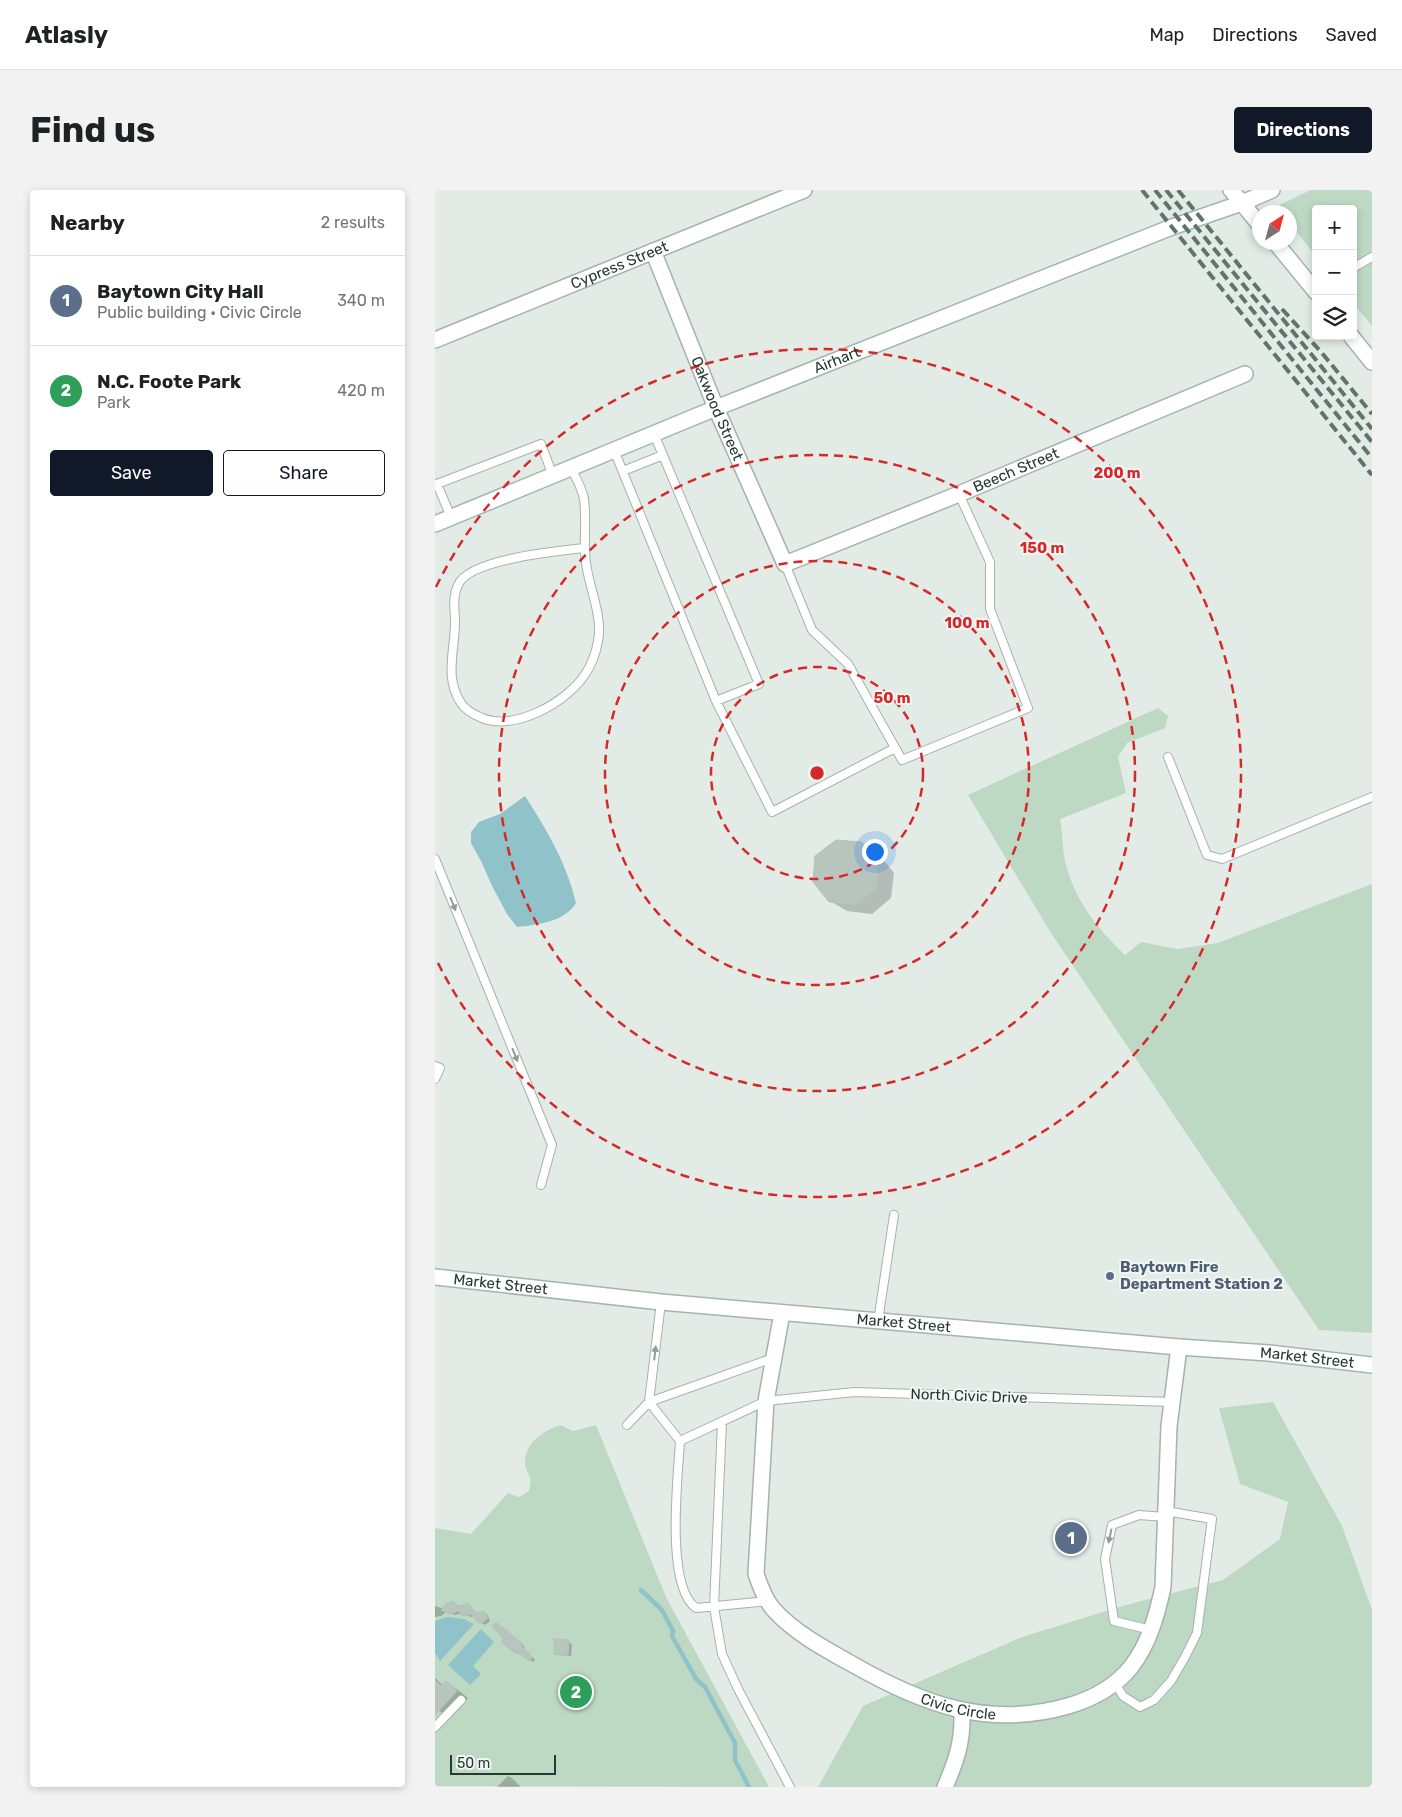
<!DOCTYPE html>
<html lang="en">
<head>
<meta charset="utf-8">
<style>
  body { margin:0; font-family:Rubik,sans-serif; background:#f2f2f2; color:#202124 }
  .controls { position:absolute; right:15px; top:15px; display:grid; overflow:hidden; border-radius:5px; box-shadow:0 2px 8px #0003 }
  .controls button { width:45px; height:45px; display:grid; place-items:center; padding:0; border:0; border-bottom:1px solid #e0e0e0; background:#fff; color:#202124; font:25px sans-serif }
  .compass { position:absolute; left:817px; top:15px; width:45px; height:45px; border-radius:50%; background:#fff; box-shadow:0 2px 8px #0003; rotate:36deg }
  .scale { position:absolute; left:15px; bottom:12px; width:106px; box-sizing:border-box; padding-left:5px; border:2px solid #243a33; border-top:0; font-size:14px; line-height:18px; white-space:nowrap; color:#243a33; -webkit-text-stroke:4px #f2f7f5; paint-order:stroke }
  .you { position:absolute; left:439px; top:661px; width:18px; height:18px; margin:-12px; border:4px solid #fff; border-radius:50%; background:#1a73e8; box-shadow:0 0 0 8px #1a73e833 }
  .badge { display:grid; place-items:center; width:32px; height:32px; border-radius:50%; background:#111827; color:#fff; font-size:16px; font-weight:700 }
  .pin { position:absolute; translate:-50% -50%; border:2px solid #fff; box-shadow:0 1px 5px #0006 }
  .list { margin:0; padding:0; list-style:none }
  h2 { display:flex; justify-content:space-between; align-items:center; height:65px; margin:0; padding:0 20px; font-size:21px }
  h2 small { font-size:16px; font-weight:400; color:#757577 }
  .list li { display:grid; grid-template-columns:32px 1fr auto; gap:15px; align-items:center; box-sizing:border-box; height:90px; padding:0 20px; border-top:1px solid #e0e0e0 }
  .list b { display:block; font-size:19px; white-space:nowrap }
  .list p { margin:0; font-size:16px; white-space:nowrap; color:#757577 }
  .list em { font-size:16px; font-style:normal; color:#757577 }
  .actions { display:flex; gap:10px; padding:15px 20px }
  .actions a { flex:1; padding:11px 0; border:1px solid #111827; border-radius:5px; text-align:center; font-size:18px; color:#111827 }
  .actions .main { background:#111827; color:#fff }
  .icon { flex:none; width:28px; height:28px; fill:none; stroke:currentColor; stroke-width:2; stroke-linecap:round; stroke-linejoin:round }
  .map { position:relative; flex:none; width:937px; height:1597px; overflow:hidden; border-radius:5px }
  header { display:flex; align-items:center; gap:30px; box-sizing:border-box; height:70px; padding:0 25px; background:#fff; border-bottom:1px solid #e0e0e0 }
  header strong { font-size:24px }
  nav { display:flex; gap:28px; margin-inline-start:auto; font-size:18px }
  .intro { display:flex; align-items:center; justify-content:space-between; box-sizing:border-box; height:120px; padding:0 30px }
  h1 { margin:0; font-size:35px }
  .button { padding:12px 22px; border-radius:5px; background:#111827; color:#fff; font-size:18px; font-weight:700 }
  main { display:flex; gap:30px; padding:0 30px }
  aside { flex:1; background:#fff; border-radius:5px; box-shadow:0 2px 8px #0003 }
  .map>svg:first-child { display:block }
</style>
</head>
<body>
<header>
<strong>Atlasly</strong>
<nav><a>Map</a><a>Directions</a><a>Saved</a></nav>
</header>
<div class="intro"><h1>Find us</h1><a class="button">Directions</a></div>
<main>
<aside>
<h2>Nearby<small>2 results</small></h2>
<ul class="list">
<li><span class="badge" style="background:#5c6f8a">1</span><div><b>Baytown City Hall</b><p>Public building · Civic Circle</p></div><em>340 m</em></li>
<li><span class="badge" style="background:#2e9e5b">2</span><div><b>N.C. Foote Park</b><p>Park</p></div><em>420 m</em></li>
</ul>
<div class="actions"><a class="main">Save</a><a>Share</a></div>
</aside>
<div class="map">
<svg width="937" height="1597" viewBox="0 0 937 1597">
  <rect width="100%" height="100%" fill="#e2ebe6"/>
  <!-- green -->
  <path fill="#bdd9c4" d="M876 0H937V136L918 113V19H881V66L855 34 854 22H845L840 17Z
    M723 518 733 526 730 538 692 553 683 567 691 603 625 629C628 643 627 658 630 671 640 711 661 737 690 765L706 752 742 759 783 753 937 694V1143L884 1140 616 743 533 605Z
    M838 1212 907 1336 937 1420V1597H383L428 1516 587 1447 691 1415 788 1390 845 1349 853 1312 805 1294 784 1218Z
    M125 1235 138 1241 161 1235 231 1407 334 1597 0 1596V1338L36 1344 73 1303 84 1307 94 1301C98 1285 92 1286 90 1274 89 1253 108 1241 125 1235Z"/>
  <!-- water -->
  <path fill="#90c2ca" d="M90 606C112 640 132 674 141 713 130 732 101 735 82 737L72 724 57 696 47 673 36 653V642L44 632 65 624Z
    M12 1427 29 1429 39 1434 5 1471 0 1463V1431Z
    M46 1439 59 1452 38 1476 46 1484 35 1495 13 1475Z"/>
  <!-- shadow -->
  <path fill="#0003" d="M426 654 443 663 459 683 456 708 437 724 412 721 395 711Z
    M18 1412 24 1417 33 1415 42 1424 48 1422 52 1424 55 1431 50 1435 43 1431 39 1426 36 1427 27 1423 20 1425 11 1422 6 1426 0 1427V1416L9 1419Z
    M64 1436 90 1457 89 1458 100 1470 98 1472 84 1462 83 1464 80 1462 69 1449Z
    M133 1452 137 1454 136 1466 123 1465 120 1463Z
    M0 1488 9 1496 11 1493 23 1500 33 1508 15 1528 0 1518Z
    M73 1586 77 1588 86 1597H62Z"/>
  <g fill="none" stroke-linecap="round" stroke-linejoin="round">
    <!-- stream -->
    <path stroke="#90c2ca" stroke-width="4.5" d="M206 1400 227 1420 238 1441 237 1446 261 1489 270 1497 300 1553V1570L314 1597"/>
  </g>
  <!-- building -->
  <path fill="#b8c5bf" stroke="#b5c3bd" d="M401 650 427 652 443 673 441 699 420 715 394 712 378 692 380 666Z
    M18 1411 22 1417 33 1413 41 1423 49 1421 52 1426V1429L46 1434 42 1432 36 1424 31 1426 27 1425 24 1421 15 1424 6 1420 12 1413Z
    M61 1432 88 1454 86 1455 97 1467 94 1471 81 1461 79 1463 66 1451 68 1449 57 1436Z
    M119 1449 134 1450 133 1465 119 1464Z
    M0 1490 6 1496 11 1491 22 1501 0 1525Z"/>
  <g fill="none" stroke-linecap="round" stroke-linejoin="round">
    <defs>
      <path id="lane" d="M918 78 937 67
        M179 260 281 511 324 494 219 244
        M136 278C141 288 147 298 149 309 152 330 148 352 151 373 154 398 168 426 163 451 161 463 156 476 149 486 130 513 80 541 47 528 40 525 30 520 26 513 9 488 20 460 20 432 20 419 17 407 23 395 34 369 123 361 150 358
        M188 281 228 265
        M16 327 2 294 106 254 118 286
        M350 374 377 440 413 474 467 570 593 518 555 419V372L524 304
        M281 511 337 622 460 558
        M733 567 772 665 787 669 937 607
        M0 669 117 955 106 995
        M0 876 5 878 0 889
        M226 1112 214 1212 245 1251C243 1287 230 1396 261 1418L333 1411
        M443 1131 459 1025
        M287 1232 279 1417 287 1464 303 1499 355 1597
        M192 1235 214 1212 338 1168
        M245 1251 331 1211 420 1202 737 1212
        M716 1440 679 1431 670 1369 677 1335 704 1325 730 1327
        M680 1493 688 1506 705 1517 719 1510 736 1491 750 1467 762 1443 777 1329 731 1321
        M0 1537 26 1510"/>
      <g id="street">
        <path d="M796 0 807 13"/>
        <path id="s1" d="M218 61 281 218 350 374 524 304 810 184"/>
        <path id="s2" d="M0 150 369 0"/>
        <path id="s3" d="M347 1123 331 1211 321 1384C325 1396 330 1410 339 1420 360 1443 390 1459 417 1474 487 1514 552 1539 633 1516 657 1509 680 1497 696 1477 714 1454 722 1425 728 1397L734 1236 744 1157"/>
        <path d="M510 1597C522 1569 528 1551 527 1521"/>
      </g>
      <g id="secondary">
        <path d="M807 13 824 34"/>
        <path d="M840 52 881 102"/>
        <path d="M916 146 937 172"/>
        <path id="s4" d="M0 334 281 218 737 37 807 13 837 0"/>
        <path id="s5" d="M0 1087 226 1112 744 1157 834 1163 937 1175"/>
      </g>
    </defs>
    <!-- lane casing -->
    <use href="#lane" stroke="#a5b2ad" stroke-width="10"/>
    <!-- street casing -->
    <use href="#street" stroke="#a5b2ad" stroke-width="18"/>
    <!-- secondary casing -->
    <use href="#secondary" stroke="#a2b5ae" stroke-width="18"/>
    <!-- lane -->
    <use href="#lane" stroke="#fff" stroke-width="8"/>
    <!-- street -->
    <use href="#street" stroke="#fff" stroke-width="15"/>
    <!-- secondary -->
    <use href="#secondary" stroke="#fff" stroke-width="15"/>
    <!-- rail -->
    <path stroke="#5e756e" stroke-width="4" stroke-dasharray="10 5" stroke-linecap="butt" d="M707 0 937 285
      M720 0 937 268
      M731 0 937 252
      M743 0 937 239
      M847 119 887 163 937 224"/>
  </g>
  <!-- one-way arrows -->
  <defs><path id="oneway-solid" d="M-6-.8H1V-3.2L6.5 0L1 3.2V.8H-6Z" transform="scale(1.25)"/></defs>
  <g fill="#929c99">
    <use href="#oneway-solid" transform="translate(18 714) rotate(68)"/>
    <use href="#oneway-solid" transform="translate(80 865) rotate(68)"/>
    <use href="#oneway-solid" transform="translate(220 1163) rotate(-84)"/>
    <use href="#oneway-solid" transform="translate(675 1346) rotate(102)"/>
  </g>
  <!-- distance rings -->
  <g fill="none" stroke="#d62828" stroke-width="2.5" stroke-dasharray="9 6">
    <circle cx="382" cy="583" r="106"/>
    <circle cx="382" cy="583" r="212"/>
    <circle cx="382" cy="583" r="318"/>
    <path d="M1 397A424 424 0 1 1 1 769"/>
  </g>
  <!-- markers -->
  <circle fill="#5c6f8a" stroke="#f2f7f5" stroke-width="2" cx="675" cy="1086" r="5"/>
  <g text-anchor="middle" stroke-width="4" stroke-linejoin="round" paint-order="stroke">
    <!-- street labels -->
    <g font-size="15" fill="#243a33" stroke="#f2f7f5">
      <text dy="5" stroke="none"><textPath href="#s2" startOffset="199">Cypress Street</textPath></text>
      <text dy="5" stroke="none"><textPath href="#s4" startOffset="434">Airhart</textPath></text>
      <text dy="5" stroke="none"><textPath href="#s1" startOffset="170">Oakwood Street</textPath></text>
      <text dy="5" stroke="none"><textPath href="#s1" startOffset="589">Beech Street</textPath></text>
      <text dy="5" stroke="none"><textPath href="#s5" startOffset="66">Market Street</textPath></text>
      <text dy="5" stroke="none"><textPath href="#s5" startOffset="471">Market Street</textPath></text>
      <text dy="5" stroke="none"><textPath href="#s5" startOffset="876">Market Street</textPath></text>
      <text transform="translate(534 1206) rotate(2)" y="5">North Civic Drive</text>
      <text dy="5" stroke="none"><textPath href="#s3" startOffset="514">Civic Circle</textPath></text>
    </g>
    <!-- service labels -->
    <g font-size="15" font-weight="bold" fill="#4e5e75" stroke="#f2f7f5" text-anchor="start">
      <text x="685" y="1082">Baytown Fire<tspan x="685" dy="17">Department Station 2</tspan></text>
    </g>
  </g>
  <circle cx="382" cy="583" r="8" fill="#d62828" stroke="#f2f7f5" stroke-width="2.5"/>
  <g font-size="15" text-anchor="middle" font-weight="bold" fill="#d62828" stroke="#f2f7f5" stroke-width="4" stroke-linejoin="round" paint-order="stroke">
    <text x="682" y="288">200 m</text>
    <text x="607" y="363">150 m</text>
    <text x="532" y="438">100 m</text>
    <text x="457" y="513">50 m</text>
  </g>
</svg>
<div class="controls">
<button>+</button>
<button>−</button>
<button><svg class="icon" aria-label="layers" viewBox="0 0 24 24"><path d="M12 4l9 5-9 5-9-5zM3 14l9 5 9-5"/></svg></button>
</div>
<svg class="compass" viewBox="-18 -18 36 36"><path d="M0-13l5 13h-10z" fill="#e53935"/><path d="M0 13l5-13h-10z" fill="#757577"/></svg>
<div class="scale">50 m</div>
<div class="you"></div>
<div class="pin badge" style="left:636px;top:1348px;background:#5c6f8a">1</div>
<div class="pin badge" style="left:141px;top:1502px;background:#2e9e5b">2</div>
</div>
</main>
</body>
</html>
